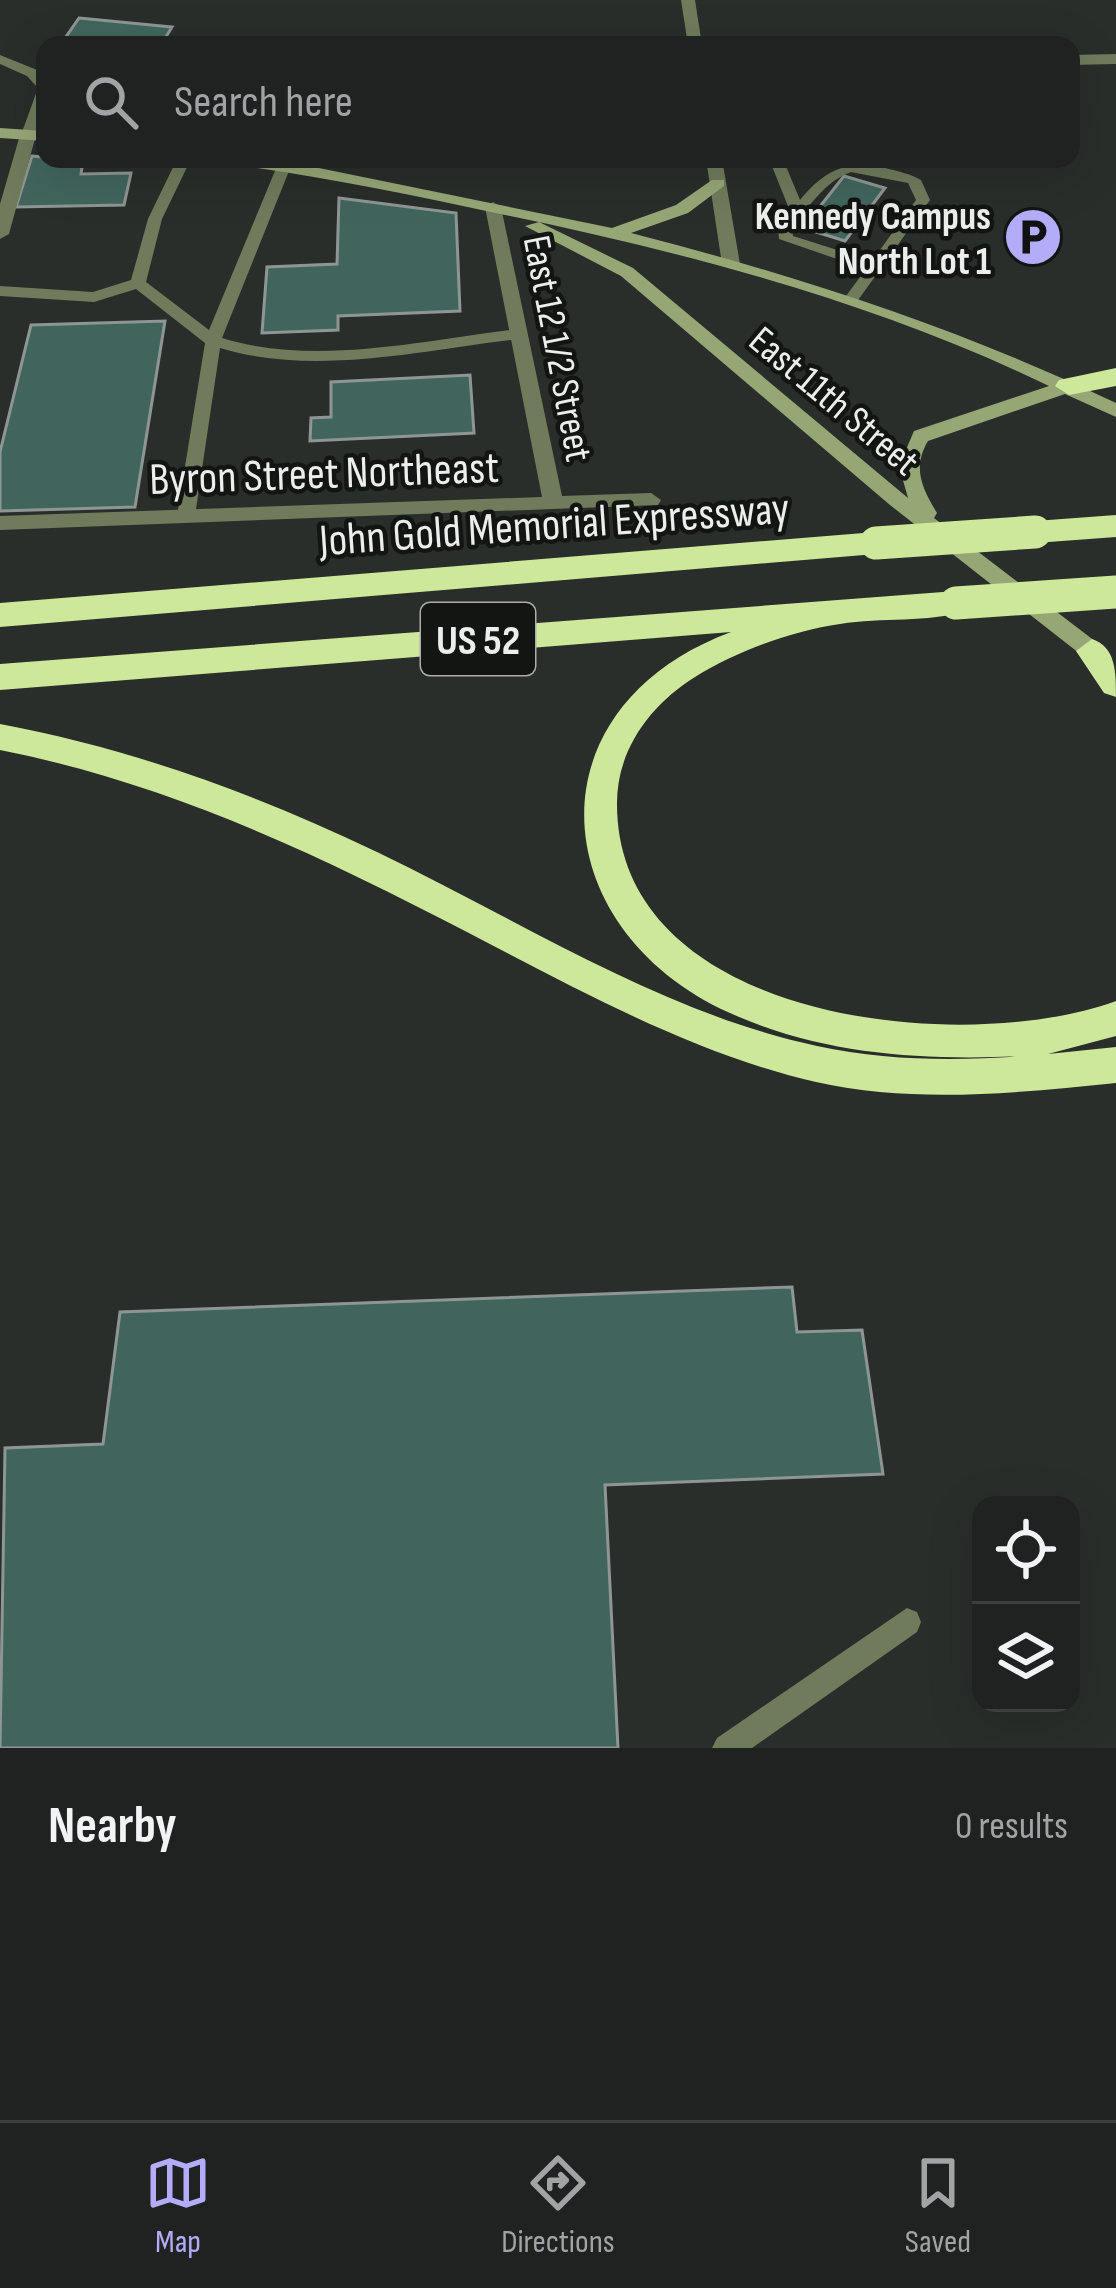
<!DOCTYPE html>
<html lang="en">
<head>
<meta charset="utf-8">
<style>
  body { margin:0; font-family:"Sofia Sans Condensed",sans-serif; background:#272a29; color:#f1f3f6 }
  .controls { position:absolute; right:36px; bottom:36px; display:grid; overflow:hidden; border-radius:24px; box-shadow:0 12px 48px #0002 }
  .controls button { width:108px; height:108px; display:grid; place-items:center; padding:0; border:0; border-bottom:3px solid #3c3f3e; background:#1f2220; color:#f1f3f6; font:60px sans-serif }
  .list { margin:0; padding:0; list-style:none }
  h2 { display:flex; justify-content:space-between; align-items:center; height:156px; margin:0; padding:0 48px; font-size:51px }
  h2 small { font-size:39px; font-weight:400; color:#a1a4a5 }
  .icon { flex:none; width:66px; height:66px; fill:none; stroke:currentColor; stroke-width:2; stroke-linecap:round; stroke-linejoin:round }
  .map { position:relative; flex:none; width:1116px; height:1748px; overflow:hidden }
  .search { position:absolute; background:#1f2220; box-shadow:0 12px 48px #0002; left:36px; right:36px; top:36px; height:132px; display:flex; align-items:center; gap:30px; box-sizing:border-box; padding:0 42px; border-radius:24px; color:#a1a4a5; font-size:45px }
  .sheet { height:372px; background:#1f2220 }
  nav { display:flex; justify-content:space-around; align-items:center; box-sizing:border-box; height:168px; border-top:3px solid #3c3f3e; background:#1f2220; font-size:33px; color:#a1a4a5 }
  nav a { display:grid; justify-items:center; gap:6px }
  nav .on { color:#b3adf9 }
  .map>svg:first-child { display:block }
</style>
</head>
<body>
<div class="map">
<svg width="1116" height="1748" viewBox="0 0 1116 1748">
  <rect width="100%" height="100%" fill="#292e2a"/>
  <!-- building -->
  <path fill="#41655d" stroke="#8e9694" stroke-width="3" d="M79 18 172 27 161 45 61 44Z
    M32 156 83 161 81 174 131 173 124 205 16 207Z
    M844 176 885 188 845 241 803 228Z
    M339 198 456 213 460 311 338 316V330L262 333 267 267 337 264Z
    M165 321 135 507 0 511V452L31 325Z
    M470 375 474 433 310 441 311 418 331 417V382Z
    M792 1287 797 1332 862 1330 883 1474 605 1485 618 1748H0L5 1448 103 1444 120 1312Z"/>
  <g fill="none" stroke-linecap="round" stroke-linejoin="round">
    <!-- service -->
    <path fill="#707b5c" fill-rule="evenodd" d="M0 55 37 70 45 80V106L33 138 21 135 38 88 27 76 0 64Z
      M177 159H191L162 219 146 282 209 330 277 166 284 162 291 166 222 338C316 367 424 340 519 329L527 334 519 339C423 350 315 377 220 348L195 516 192 520H180L177 516 205 343 136 289 94 302 0 296V286L93 292 131 280 148 219Z
      M769 159H783L800 200C825 170 846 160 885 168 897 171 911 174 921 180L930 200 856 303H846L843 300 866 269 779 239 778 227 790 211ZM851 172 908 183 916 200 872 261 793 236 792 227C809 207 825 181 851 172Z
      M907 1608 917 1612 921 1622 917 1632 752 1748H712L717 1738Z"/>
    <!-- minor -->
    <path fill="#707b5c" fill-rule="evenodd" d="M1116 54V64L1071 65V55Z
      M28 130 36 135 9 234 0 239V204L20 135Z
      M493 202 501 207 562 496 651 493 661 500 658 505 0 530V516L542 497 485 207Z"/>
    <!-- tertiary -->
    <path fill="#707b5c" fill-rule="evenodd" d="M681 0H695L702 45H688Z
      M706 159H722L740 264 737 268 722 264Z"/>
    <!-- secondary -->
    <path fill="#96a776" fill-rule="evenodd" d="M0 128 45 131V141L0 138Z
      M222 159H266L314 167 612 228 676 205 712 180H724V186L688 213 631 233C799 276 961 329 1116 403V417L1065 394 928 441C912 468 922 488 937 513L934 518 1100 645 1103 651 1100 657H1084L890 505 621 276 525 226 539 222 633 268 908 498 899 466 914 431 1049 386C874 301 681 251 491 212 405 193 318 176 230 164Z"/>
    <!-- motorway -->
    <path fill="#cee89b" fill-rule="evenodd" d="M1116 368V386L1069 395 1055 386 1059 380Z
      M1116 515V537L1035 543 1020 532 1035 521Z
      M876 532 891 543 876 554 0 627V603Z
      M956 591 967 595 972 603 967 611C927 623 882 617 840 624 792 631 736 651 695 677 650 705 617 750 617 803 616 1022 963 1057 1116 1001V1036L1048 1054 1116 1047V1083C1016 1093 915 1104 816 1082 693 1054 577 989 465 931 315 853 167 783 0 750V724C133 749 256 794 377 852 519 920 662 1013 817 1046 886 1061 956 1061 1025 1056 925 1061 822 1055 730 1013 544 929 527 708 731 632L0 690V664Z
      M1092 639C1116 647 1116 672 1116 697L1104 693 1076 651Z"/>
    <!-- motorway-bridge -->
    <path stroke="#cee89b" stroke-width="33" d="M876 543 1035 532
      M956 603 1116 592"/>
  </g>
  <!-- icons -->
  <defs>
    <symbol id="parking-disc" viewBox="-11 -11 22 22"><circle r="9.5" fill="#b3adf9" stroke="#131513"/><path d="M-3.5-5.5H1a3.5 3.5 0 0 1 0 7H-1V5.5H-3.5ZM-1-3.4V-.6H.8a1.4 1.4 0 0 0 0-2.8Z" fill="#111"/></symbol>
  </defs>
  <g fill-rule="evenodd">
    <use href="#parking-disc" x="1000" y="204" width="66" height="66"/>
  </g>
  <g text-anchor="middle" stroke-width="9" stroke-linejoin="round" paint-order="stroke">
    <!-- far-poi labels -->
    <g font-size="39" font-weight="bold" fill="#ebeeec" stroke="#131513" text-anchor="end">
      <text x="991" y="229">Kennedy Campus<tspan x="991" dy="45">North Lot 1</tspan></text>
    </g>
    <!-- far-street labels -->
    <g font-size="39" fill="#ebeeec" stroke="#131513">
      <text transform="translate(559 348) rotate(79)" y="14">East 12 1/2 Street</text>
      <text transform="translate(835 400) rotate(40)" y="14">East 11th Street</text>
    </g>
    <!-- shield labels -->
    <rect fill="#131513" stroke="#aaadab" stroke-width="3" x="421" y="603" width="114" height="72" rx="9"/>
    <g font-size="42" font-weight="bold" fill="#ebeeec">
      <text x="478" y="654">US 52</text>
    </g>
    <!-- street labels -->
    <g font-size="45" fill="#ebeeec" stroke="#131513">
      <text transform="translate(324 472) rotate(-2)" y="16">Byron Street Northeast</text>
      <text transform="translate(554 523) rotate(-4)" y="16">John Gold Memorial Expressway</text>
    </g>
  </g>
</svg>
<div class="controls">
<button><svg class="icon" aria-label="locate" viewBox="0 0 24 24"><circle cx="12" cy="12" r="6"/><path d="M12 2v4M12 18v4M2 12h4M18 12h4"/></svg></button>
<button><svg class="icon" aria-label="layers" viewBox="0 0 24 24"><path d="M12 4l9 5-9 5-9-5zM3 14l9 5 9-5"/></svg></button>
</div>
<div class="search"><svg class="icon" aria-label="search" viewBox="0 0 24 24"><circle cx="10" cy="10" r="6"/><path d="M15 15l6 6"/></svg>Search here</div>
</div>
<section class="sheet">
<h2>Nearby<small>0 results</small></h2>
<ul class="list">
</ul>
</section>
<nav>
<a class="on"><svg class="icon" aria-label="map" viewBox="0 0 24 24"><path d="M3 6l6-2 6 2 6-2v14l-6 2-6-2-6 2zM9 4v14M15 6v14"/></svg>Map</a>
<a><svg class="icon" aria-label="directions" viewBox="0 0 24 24"><path d="M12 3l9 9-9 9-9-9zM9 14v-3h6M13 9l2 2-2 2"/></svg>Directions</a>
<a><svg class="icon" aria-label="saved" viewBox="0 0 24 24"><path d="M7 4h10v16l-5-4-5 4z"/></svg>Saved</a>
</nav>
</body>
</html>
